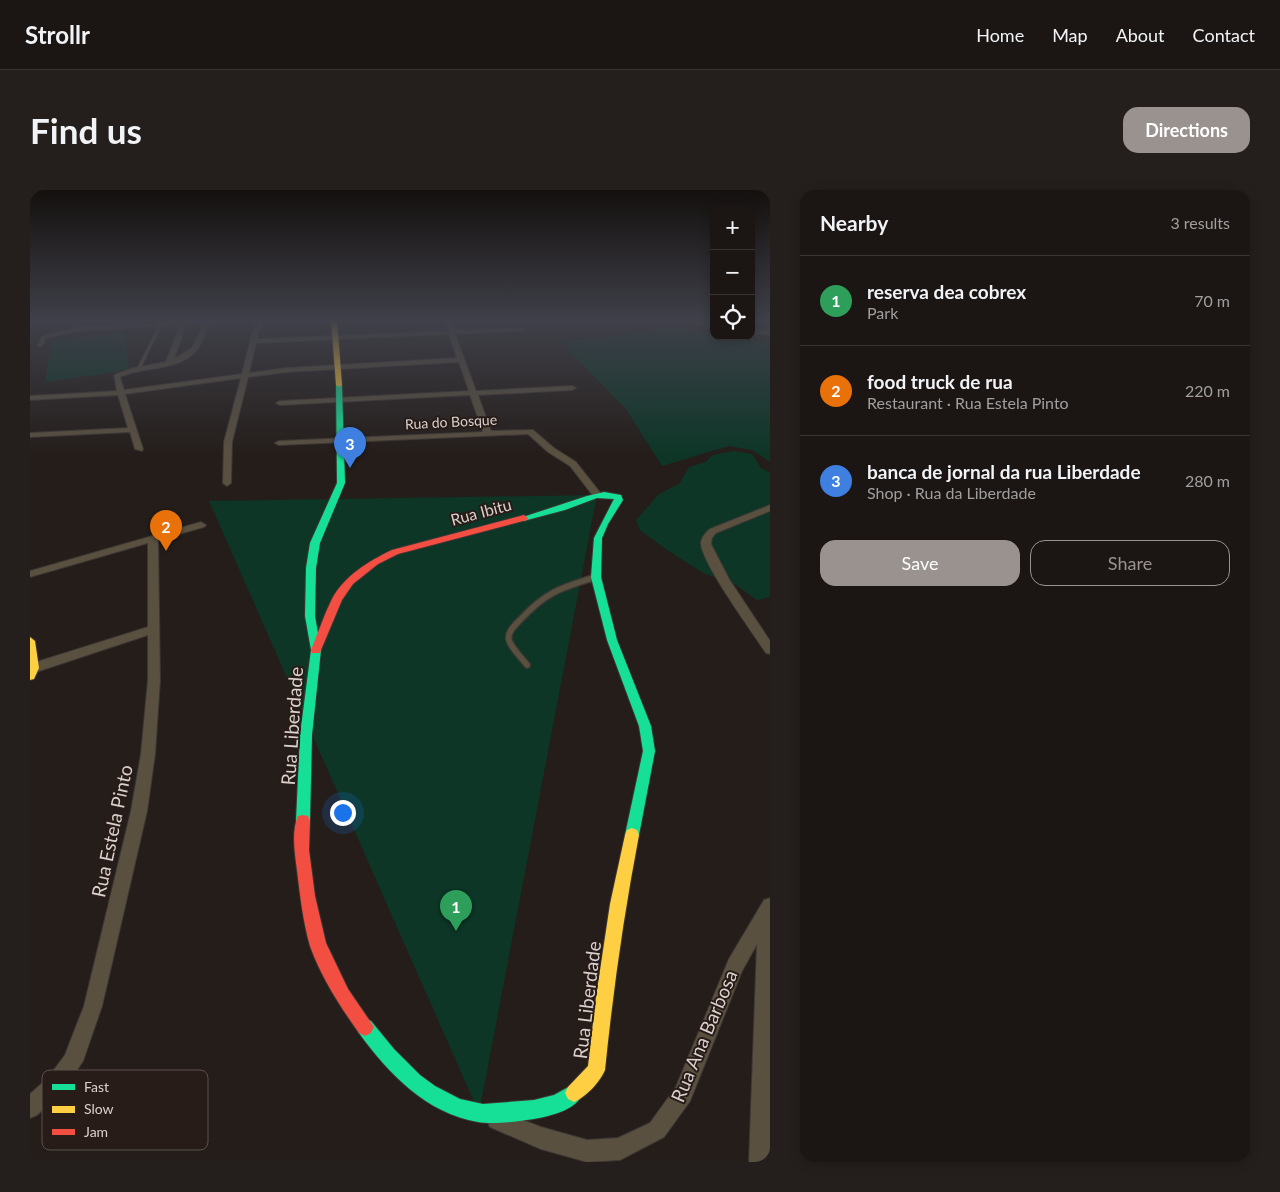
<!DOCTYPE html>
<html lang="en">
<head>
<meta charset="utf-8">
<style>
  body { margin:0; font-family:Lato,sans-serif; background:#241f1d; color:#f1f3f6 }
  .controls { position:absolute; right:15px; top:15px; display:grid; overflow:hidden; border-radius:10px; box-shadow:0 2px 12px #0003 }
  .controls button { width:45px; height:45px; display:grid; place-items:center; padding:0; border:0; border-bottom:1px solid #393534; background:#1b1614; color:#f1f3f6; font:25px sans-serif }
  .you { position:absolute; left:312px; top:622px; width:18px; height:18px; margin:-12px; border:4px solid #fff; border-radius:50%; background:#1a73e8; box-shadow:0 0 0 8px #1a73e833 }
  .badge { display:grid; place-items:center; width:32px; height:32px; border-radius:50%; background:#9a928f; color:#fff; font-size:16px; font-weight:700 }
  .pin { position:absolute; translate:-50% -41px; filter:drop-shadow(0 1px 2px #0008) }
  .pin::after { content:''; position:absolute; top:26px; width:18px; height:15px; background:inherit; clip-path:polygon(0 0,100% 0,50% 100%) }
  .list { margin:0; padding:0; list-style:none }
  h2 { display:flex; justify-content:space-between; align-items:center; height:65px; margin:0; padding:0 20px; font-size:21px }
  h2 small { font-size:16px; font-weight:400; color:#a09fa0 }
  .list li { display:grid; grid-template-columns:32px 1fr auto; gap:15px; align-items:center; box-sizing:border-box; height:90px; padding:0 20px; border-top:1px solid #393534 }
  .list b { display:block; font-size:19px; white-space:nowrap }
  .list p { margin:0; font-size:16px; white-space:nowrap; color:#a09fa0 }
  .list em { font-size:16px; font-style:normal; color:#a09fa0 }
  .actions { display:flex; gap:10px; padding:15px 20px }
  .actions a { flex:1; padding:11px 0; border:1px solid #9a928f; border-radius:15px; text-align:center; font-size:18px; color:#9a928f }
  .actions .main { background:#9a928f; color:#fff }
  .icon { flex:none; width:28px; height:28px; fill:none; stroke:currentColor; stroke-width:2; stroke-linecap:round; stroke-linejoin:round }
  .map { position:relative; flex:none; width:740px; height:972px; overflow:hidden; border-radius:15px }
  header { display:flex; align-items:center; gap:30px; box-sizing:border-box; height:70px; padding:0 25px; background:#1b1614; border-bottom:1px solid #393534 }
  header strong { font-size:24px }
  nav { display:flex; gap:28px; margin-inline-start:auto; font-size:18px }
  .intro { display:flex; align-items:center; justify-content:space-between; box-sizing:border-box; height:120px; padding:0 30px }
  h1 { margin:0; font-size:35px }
  .button { padding:12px 22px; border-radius:15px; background:#9a928f; color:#fff; font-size:18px; font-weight:700 }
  main { display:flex; gap:30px; padding:0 30px }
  aside { flex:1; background:#1b1614; border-radius:15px; box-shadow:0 2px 12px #0003 }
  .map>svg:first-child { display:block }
</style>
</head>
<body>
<header>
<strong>Strollr</strong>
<nav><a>Home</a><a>Map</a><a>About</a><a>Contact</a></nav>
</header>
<div class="intro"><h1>Find us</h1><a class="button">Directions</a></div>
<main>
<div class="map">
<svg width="740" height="972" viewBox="0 0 740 972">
  <rect width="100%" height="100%" fill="#241d1a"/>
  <!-- green -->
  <path fill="#0d3627" d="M642 138 684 143V146H705L738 153 740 156V272L722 260 699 256 632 276 596 219 541 163 533 152Z
    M95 142 99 180 15 192 21 151Z
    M704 261 722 264 731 278 740 283V407L727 410 706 395 673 383 634 358 610 340 606 330 629 304 649 294 659 277 676 272 682 265Z
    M567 305 449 923 179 311Z"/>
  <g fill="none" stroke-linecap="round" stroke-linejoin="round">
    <defs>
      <path id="lane-far1" d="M108 180 131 134"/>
      <path id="lane" d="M497 475C492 468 481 458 479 450 477 442 485 435 490 430 516 402 530 398 566 387"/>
      <path id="street" d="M2 130H8L3 135 0 133Z
        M183 130C175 139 174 152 166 161 147 182 113 176 90 187L94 200 212 184 223 139 231 130H237L229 139 227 149 418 141 414 130H420L424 140 495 138 493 141 425 144 446 201 542 196 546 198 542 200 448 205 461 241 503 240 524 258 546 272 572 305 570 307H564L540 276 518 262 498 244 249 255 245 253 249 251 453 242 440 205 250 215 246 213 250 211 439 201 429 172 257 182 218 187 202 252 201 293 197 296 193 293 194 252 211 188 95 204 113 259 112 261 105 259 100 242 0 247V243L98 238 88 205 0 210V206L87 201 84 185 103 178 136 172 150 135 48 141 16 148 12 156H8L12 146 48 137ZM174 134 162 158 144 169 156 135ZM419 144 427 168 257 178 219 183 226 153Z
        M644 130 684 134V138L647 132Z
        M721 139 740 141V145L721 143Z
        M740 315V321L686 343 682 348 681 354 699 389 740 451V464L736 463C724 444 669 370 671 352 672 347 676 342 680 339Z
        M171 332 176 335 174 337 128 350 130 490 125 564 117 621 72 816 53 871 32 902 7 925 0 928V904L18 888 35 865 54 816 101 621 111 564 118 490V445L3 483 0 482V474L118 437V353L0 387V381Z
        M740 708V972H719L727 754 712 781 660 911 634 947 590 970 557 972 511 959 460 937 457 930 460 923 467 920 511 937 557 950 588 948 620 933 646 897 699 769 734 710Z"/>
      <path id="fast" d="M309 193 312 195 315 293 290 353 286 378 285 426 291 460 282 545 280 631 278 636 273 637 268 636 266 631 270 545 281 460 275 426 276 378 280 353 307 293 306 195Z
        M574 302 591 305 593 310 578 334 572 348 571 387 587 450 621 536 625 561 609 645 607 650 602 652 597 650 595 645 613 561 609 536 577 450 561 387 564 348 584 309 567 308 535 320 497 330 494 331 490 328 557 306Z
        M335 828 341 831 364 859 390 885 405 896 430 909 453 914 504 910 524 905 544 894 550 897 553 903C547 919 524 925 509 928 492 931 464 935 448 932 396 923 359 884 329 843L326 837 329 831Z"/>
      <path id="slow" d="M301 130H307L312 195 309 197 306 195Z
        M0 447 5 451 9 478 4 489 0 490Z
        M602 638 607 640 609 645C594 723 583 801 575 880 570 892 556 907 544 912L538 909 535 903 538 897 558 876 566 807 580 714 595 645 597 640Z"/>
      <path id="jam" d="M494 325 498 328 497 330 368 364 348 374 323 394 312 410 291 460 290 463H282L281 460C288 443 294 425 302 409 314 386 339 371 362 360Z
        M273 625 278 626 280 631 279 660 285 706 296 753 318 799 344 837 341 843 335 846 329 843C310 816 291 787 280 756 273 732 270 705 267 680 265 664 261 642 268 626Z"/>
    </defs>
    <!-- lane-far1 casing -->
    <use href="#lane-far1" stroke="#3d3734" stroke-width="4.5"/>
    <!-- lane casing -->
    <use href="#lane" stroke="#3d3734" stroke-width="8"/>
    <!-- street casing -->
    <use href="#street" stroke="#3d3734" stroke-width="2"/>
    <!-- fast casing -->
    <use href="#fast" stroke="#3d3734" stroke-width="2"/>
    <!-- slow casing -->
    <use href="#slow" stroke="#3d3734" stroke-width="2"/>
    <!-- jam casing -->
    <use href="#jam" stroke="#3d3734" stroke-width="2"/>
    <!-- lane-far1 -->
    <use href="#lane-far1" stroke="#595040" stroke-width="3"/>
    <!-- lane -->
    <use href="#lane" stroke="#595040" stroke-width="5.5"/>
    <!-- street -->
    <use href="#street" fill="#595040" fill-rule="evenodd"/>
    <!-- fast -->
    <use href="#fast" fill="#16e098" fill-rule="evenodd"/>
    <!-- slow -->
    <use href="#slow" fill="#ffcf43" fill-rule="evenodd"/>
    <!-- jam -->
    <use href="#jam" fill="#f24e42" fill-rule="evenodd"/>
  </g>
  <!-- sky -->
  <linearGradient id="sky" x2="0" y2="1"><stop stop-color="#14100e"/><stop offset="0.49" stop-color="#3f4049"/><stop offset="1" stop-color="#3f4049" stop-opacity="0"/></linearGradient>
  <rect width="740" height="266" fill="url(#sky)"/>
  <g text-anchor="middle" stroke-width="4" stroke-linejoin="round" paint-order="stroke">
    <!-- far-street labels -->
    <g font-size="14" fill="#dad1ce" stroke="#271c17">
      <text transform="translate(421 232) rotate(-3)" y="5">Rua do Bosque</text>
    </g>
    <!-- street labels -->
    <g font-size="16" fill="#dad1ce" stroke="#271c17">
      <text transform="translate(451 322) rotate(-15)" y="6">Rua Ibitu</text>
    </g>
    <!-- near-street labels -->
    <g font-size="19" fill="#dad1ce" stroke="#271c17">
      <text transform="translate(262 536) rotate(-86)" y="7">Rua Liberdade</text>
      <text transform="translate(82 641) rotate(-78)" y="7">Rua Estela Pinto</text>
      <text transform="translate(557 810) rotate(-83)" y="7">Rua Liberdade</text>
      <text transform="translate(674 846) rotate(-67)" y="7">Rua Ana Barbosa</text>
    </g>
  </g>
  <!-- legend -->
  <rect x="12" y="880" width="166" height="80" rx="8" fill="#271c17" stroke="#5d524e" stroke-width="1"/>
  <rect x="22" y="894" width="23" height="6" fill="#16e098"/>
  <rect x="22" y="916" width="23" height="7" fill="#ffcf43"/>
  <rect x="22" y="939" width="23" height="6" fill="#f24e42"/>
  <g font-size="14" fill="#dad1ce">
    <text x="54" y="902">Fast</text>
    <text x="54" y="924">Slow</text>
    <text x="54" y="947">Jam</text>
  </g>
</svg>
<div class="controls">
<button>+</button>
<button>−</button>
<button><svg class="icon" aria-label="locate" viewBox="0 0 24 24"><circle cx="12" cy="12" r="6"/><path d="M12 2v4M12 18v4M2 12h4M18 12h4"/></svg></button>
</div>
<div class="you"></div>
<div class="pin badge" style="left:426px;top:741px;background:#2e9e5b">1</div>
<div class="pin badge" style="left:136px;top:361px;background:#e8710a">2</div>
<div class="pin badge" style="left:320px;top:278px;background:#3f7fe0">3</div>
</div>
<aside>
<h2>Nearby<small>3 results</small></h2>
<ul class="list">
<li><span class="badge" style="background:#2e9e5b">1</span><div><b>reserva dea cobrex</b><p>Park</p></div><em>70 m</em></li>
<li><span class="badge" style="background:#e8710a">2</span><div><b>food truck de rua</b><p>Restaurant · Rua Estela Pinto</p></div><em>220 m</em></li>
<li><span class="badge" style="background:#3f7fe0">3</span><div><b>banca de jornal da rua Liberdade</b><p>Shop · Rua da Liberdade</p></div><em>280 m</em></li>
</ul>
<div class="actions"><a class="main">Save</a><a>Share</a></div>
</aside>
</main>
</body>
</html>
